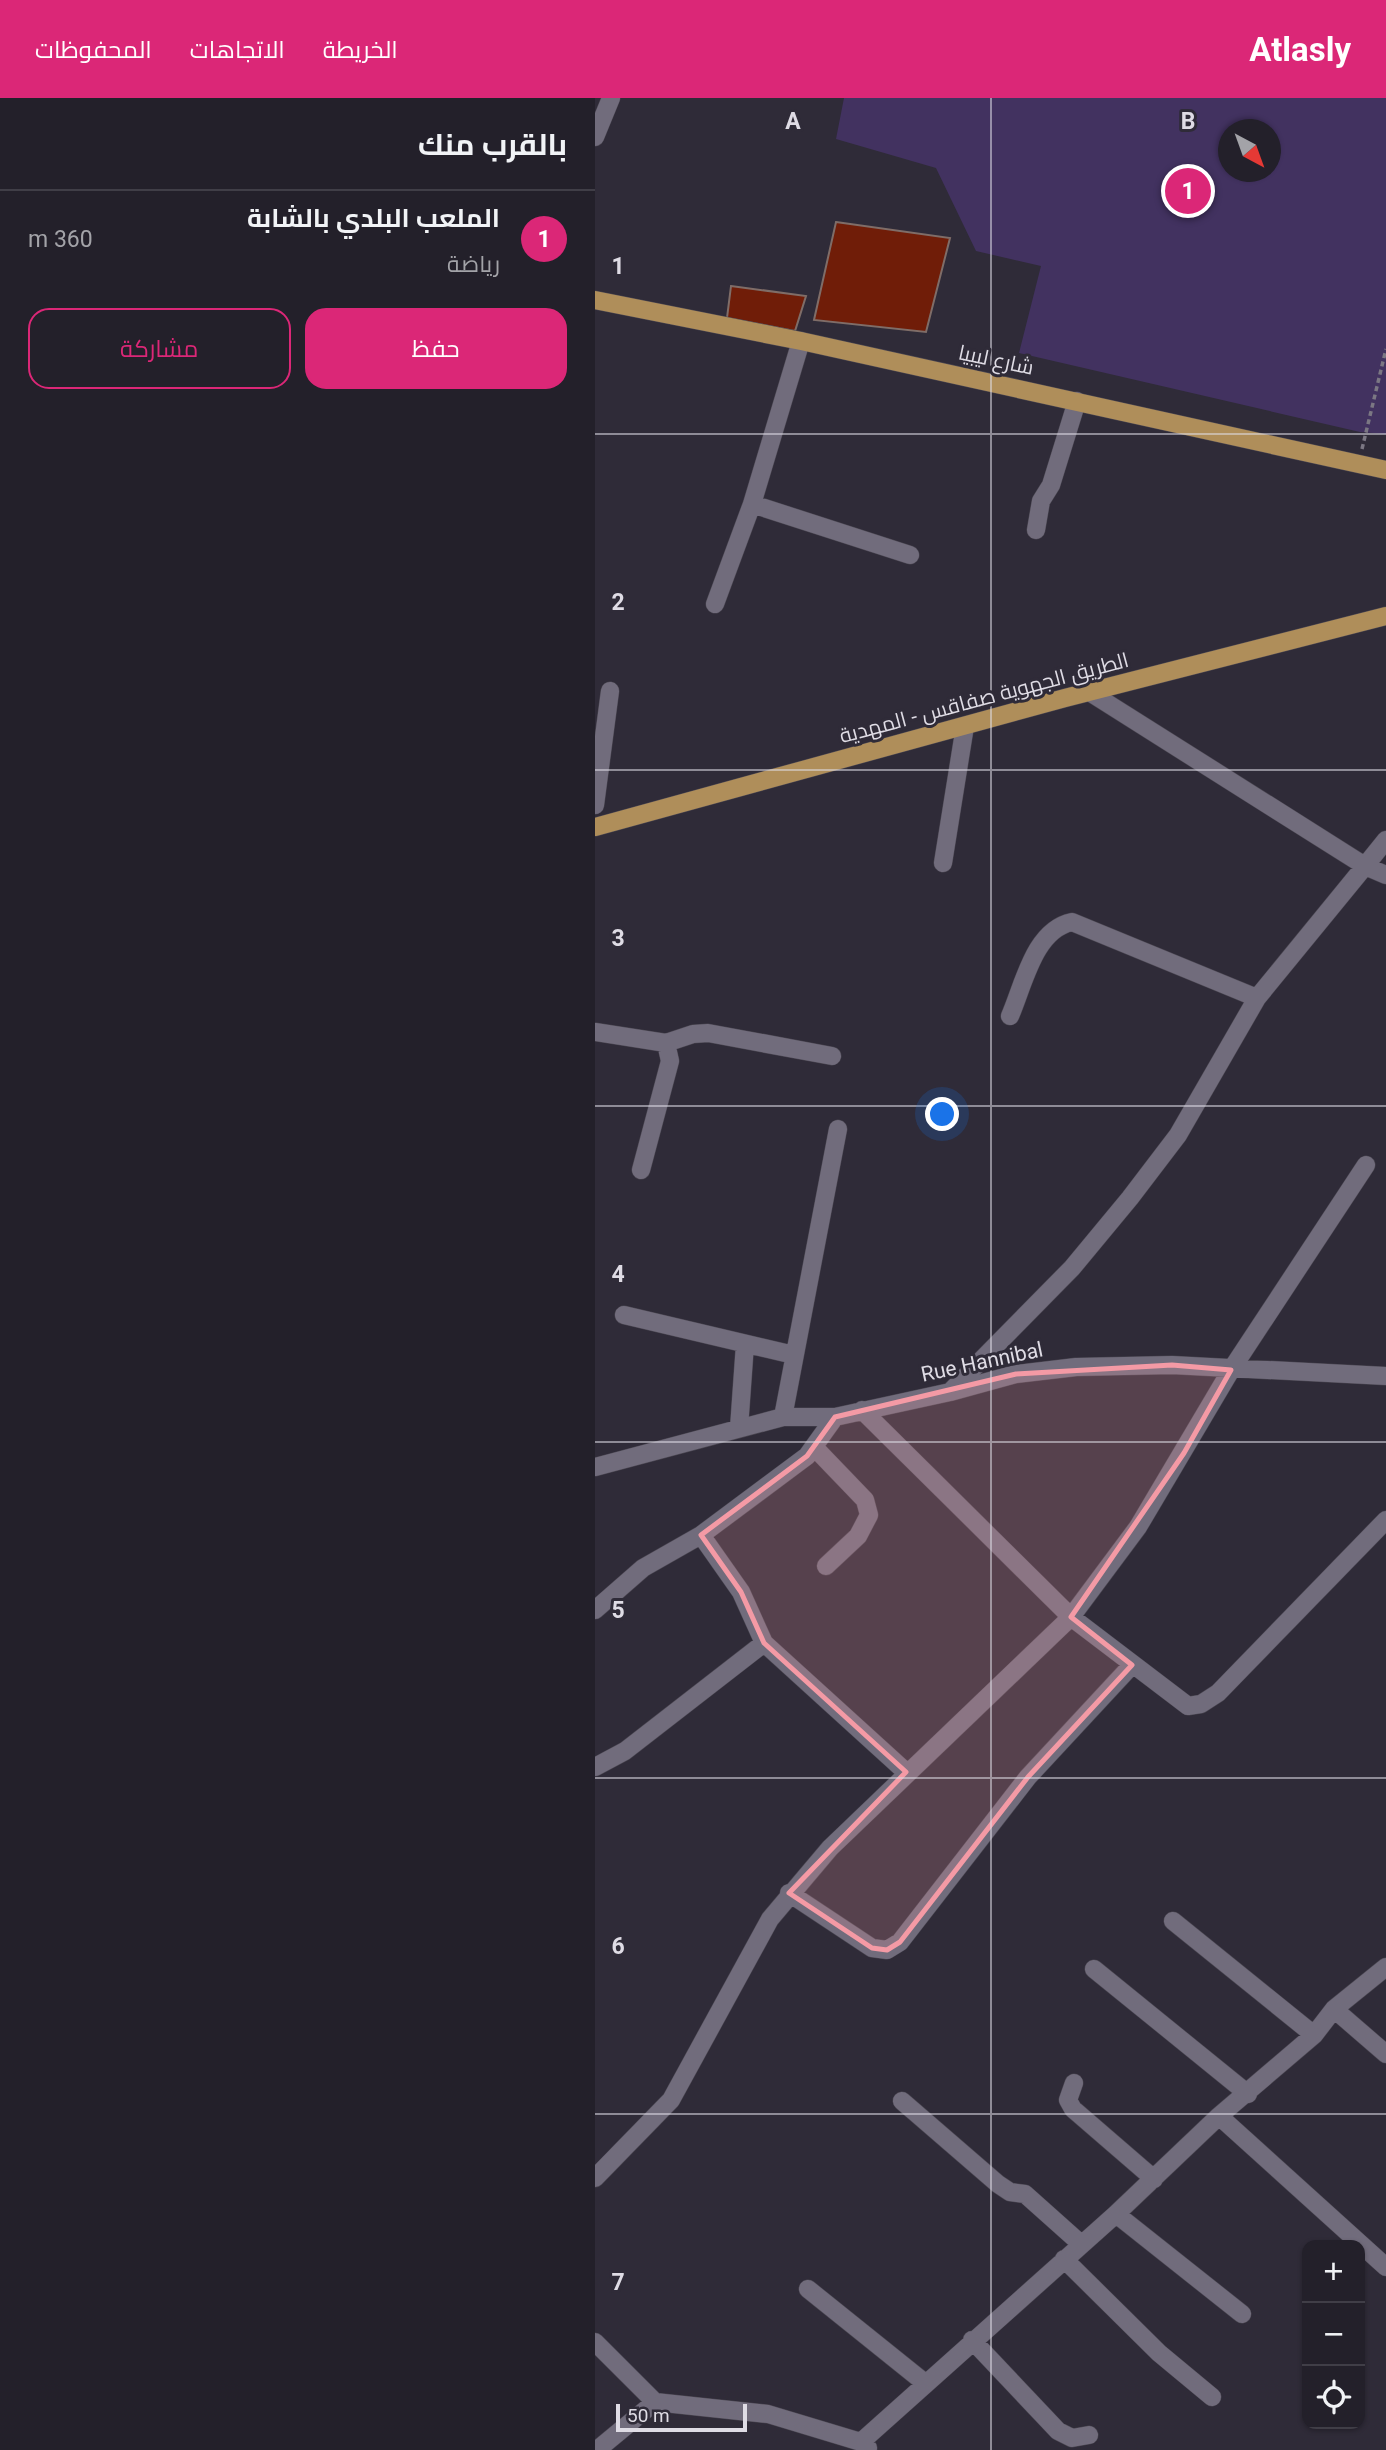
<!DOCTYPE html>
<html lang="ar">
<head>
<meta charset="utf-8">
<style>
  body { margin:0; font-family:Roboto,Cairo,sans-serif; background:#2b2832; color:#f1f3f6; direction:rtl }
  .controls { position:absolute; right:21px; bottom:21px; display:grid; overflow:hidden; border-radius:14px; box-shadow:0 2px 5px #0004 }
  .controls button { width:63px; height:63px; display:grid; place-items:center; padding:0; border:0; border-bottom:2px solid #403e47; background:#23202a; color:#f1f3f6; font:35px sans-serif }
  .compass { position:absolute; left:623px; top:21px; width:63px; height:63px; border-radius:50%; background:#23202a; box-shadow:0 2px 5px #0004; rotate:139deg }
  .scale { position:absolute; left:21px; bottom:18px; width:131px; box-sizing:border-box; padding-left:7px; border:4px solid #dfdce5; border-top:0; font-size:19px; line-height:24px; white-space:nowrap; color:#dfdce5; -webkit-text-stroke:5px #2f2b38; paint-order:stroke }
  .you { position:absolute; left:348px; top:1017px; width:24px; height:24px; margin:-18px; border:5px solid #fff; border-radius:50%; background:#1a73e8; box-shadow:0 0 0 10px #1a73e833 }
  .badge { display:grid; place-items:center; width:46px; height:46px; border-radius:50%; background:#db2777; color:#fff; font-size:23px; font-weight:700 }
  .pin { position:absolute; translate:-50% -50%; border:4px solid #fff; box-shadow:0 2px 7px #0006 }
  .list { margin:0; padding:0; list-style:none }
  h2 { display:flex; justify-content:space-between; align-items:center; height:91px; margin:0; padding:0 28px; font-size:30px }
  h2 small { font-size:23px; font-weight:400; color:#a3a3a8 }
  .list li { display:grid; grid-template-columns:46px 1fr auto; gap:21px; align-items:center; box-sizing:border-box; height:98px; padding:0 28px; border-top:2px solid #403e47 }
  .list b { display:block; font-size:26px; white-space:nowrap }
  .list p { margin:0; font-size:23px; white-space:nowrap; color:#a3a3a8 }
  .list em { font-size:23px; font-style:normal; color:#a3a3a8 }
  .actions { display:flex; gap:14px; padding:21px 28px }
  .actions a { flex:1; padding:16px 0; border:2px solid #db2777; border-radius:21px; text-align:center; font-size:24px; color:#db2777 }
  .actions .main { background:#db2777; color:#fff }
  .icon { flex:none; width:38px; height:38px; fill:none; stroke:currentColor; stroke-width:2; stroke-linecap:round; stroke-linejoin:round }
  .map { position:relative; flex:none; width:791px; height:2352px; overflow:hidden; direction:ltr }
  header { display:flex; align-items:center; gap:42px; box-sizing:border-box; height:98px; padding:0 35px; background:#db2777; color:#fff }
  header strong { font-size:33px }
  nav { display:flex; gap:38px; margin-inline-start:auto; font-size:24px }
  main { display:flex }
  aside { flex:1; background:#23202a }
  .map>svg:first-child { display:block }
</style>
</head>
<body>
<header>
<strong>Atlasly</strong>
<nav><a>الخريطة</a><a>الاتجاهات</a><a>المحفوظات</a></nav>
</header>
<main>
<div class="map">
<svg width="791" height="2352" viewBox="0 0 791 2352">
  <rect width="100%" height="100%" fill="#2f2b38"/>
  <!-- green -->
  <path fill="#423260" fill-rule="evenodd" d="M249 0H791V336L765 334 424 255 446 168 381 153 341 70 241 41ZM634 32H676V74H634Z"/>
  <!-- building -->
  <path fill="#701d08" stroke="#7f6d68" stroke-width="2" d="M241 124 355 140 331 234 219 222Z
    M136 188 211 198 200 233 132 220Z"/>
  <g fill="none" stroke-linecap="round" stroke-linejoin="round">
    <defs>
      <path id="minor" d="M0 39 16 0
        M157 406 315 457
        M441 432 446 403 456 387 482 303
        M120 506 157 406 206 243
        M0 707 15 593
        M791 742 770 768 791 777
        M348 765 370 628
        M415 918C429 886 439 832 477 824L662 900
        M0 934 71 945 98 936 113 935 237 958
        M46 1072 75 963 71 945
        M29 1217 199 1257
        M355 1294 477 1170 535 1100 583 1037 662 900 770 768 496 595
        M267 1312 476 1519 593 1608 606 1606 623 1595 791 1422
        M188 1319 243 1031
        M144 1330 150 1246
        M220 1350 270 1402 274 1417 263 1438 231 1468
        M0 1369 188 1319H240L355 1294 421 1276 481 1269 577 1267 791 1278
        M106 1437 146 1494 169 1545 311 1674
        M0 1512 48 1470 106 1437 212 1358 240 1319
        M0 1669 30 1653 169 1545
        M194 1795 277 1850 292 1852 305 1844 433 1679 537 1567
        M578 1823 719 1937
        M499 1871 653 1996
        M739 1911 791 1956
        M479 1985 473 2002 478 2011 559 2081
        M307 2003 403 2086 415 2094 430 2096 486 2146
        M624 2018 791 2169
        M0 2080 76 2002 175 1821 235 1750 476 1519 543 1429 636 1272 771 1067
        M521 2116 647 2216
        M469 2161 564 2255 617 2299
        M213 2191 330 2285
        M377 2242 463 2333 477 2340 494 2337
        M0 2244 60 2304 173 2316 266 2344 273 2350
        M266 2344 521 2116 624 2018 719 1937 739 1911 791 1869
        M2 2352 60 2304"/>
      <path id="major" d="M0 202 206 243 791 372
        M0 729 470 600 791 518"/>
    </defs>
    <!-- minor casing -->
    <use href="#minor" stroke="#4b4752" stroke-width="19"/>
    <!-- major casing -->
    <use href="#major" stroke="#4b4752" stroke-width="19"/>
    <!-- path -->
    <path stroke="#7b7783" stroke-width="3.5" stroke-dasharray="5 3.5" stroke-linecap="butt" d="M767 351 791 251"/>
    <!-- minor -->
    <use href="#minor" stroke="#716c7c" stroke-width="18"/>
    <!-- major -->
    <use href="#major" stroke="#af8e5a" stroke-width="18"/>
  </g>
  <!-- marked area -->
  <path fill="#f49aa5" fill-opacity="0.2" stroke="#f49aa5" stroke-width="5" stroke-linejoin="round" d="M577 1267 636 1272 589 1355 476 1519 537 1567 433 1679 305 1844 292 1852 277 1850 194 1795 311 1674 169 1545 146 1494 106 1437 212 1358 240 1319 421 1276Z"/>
  <!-- grid -->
  <path fill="none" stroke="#dfdce5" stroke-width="2" stroke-opacity="0.55" d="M396 0V2352M0 336H791M0 672H791M0 1008H791M0 1344H791M0 1680H791M0 2016H791"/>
  <g text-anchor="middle" stroke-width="6" stroke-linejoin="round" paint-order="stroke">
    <!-- street labels -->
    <g font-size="21" fill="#dfdce5" stroke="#2f2b38">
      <text transform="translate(401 262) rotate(12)" y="7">شارع ليبيا</text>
      <text transform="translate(389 600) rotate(-15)" y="7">الطريق الجهوية صفاقس - المهدية</text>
      <text transform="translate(387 1264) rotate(-12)" y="7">Rue Hannibal</text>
    </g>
  </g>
  <g font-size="23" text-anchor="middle" font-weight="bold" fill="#dfdce5" stroke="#2f2b38" stroke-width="6" stroke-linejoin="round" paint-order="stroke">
    <text x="198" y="31">A</text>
    <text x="593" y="31">B</text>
    <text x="23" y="176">1</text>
    <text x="23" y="512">2</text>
    <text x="23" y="848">3</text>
    <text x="23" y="1184">4</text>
    <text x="23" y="1520">5</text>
    <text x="23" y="1856">6</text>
    <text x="23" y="2192">7</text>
  </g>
</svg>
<div class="controls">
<button>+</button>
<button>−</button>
<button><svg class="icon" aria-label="locate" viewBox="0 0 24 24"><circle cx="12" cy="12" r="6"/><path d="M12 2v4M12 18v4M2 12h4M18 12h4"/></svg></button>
</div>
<svg class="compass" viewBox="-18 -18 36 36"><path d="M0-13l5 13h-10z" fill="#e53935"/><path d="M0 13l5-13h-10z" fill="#a3a3a8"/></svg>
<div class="scale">50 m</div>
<div class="you"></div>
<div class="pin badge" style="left:593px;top:93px">1</div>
</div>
<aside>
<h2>بالقرب منك<small></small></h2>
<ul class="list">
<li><span class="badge">1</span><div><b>الملعب البلدي بالشابة</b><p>رياضة</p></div><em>360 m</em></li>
</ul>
<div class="actions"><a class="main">حفظ</a><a>مشاركة</a></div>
</aside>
</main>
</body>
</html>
